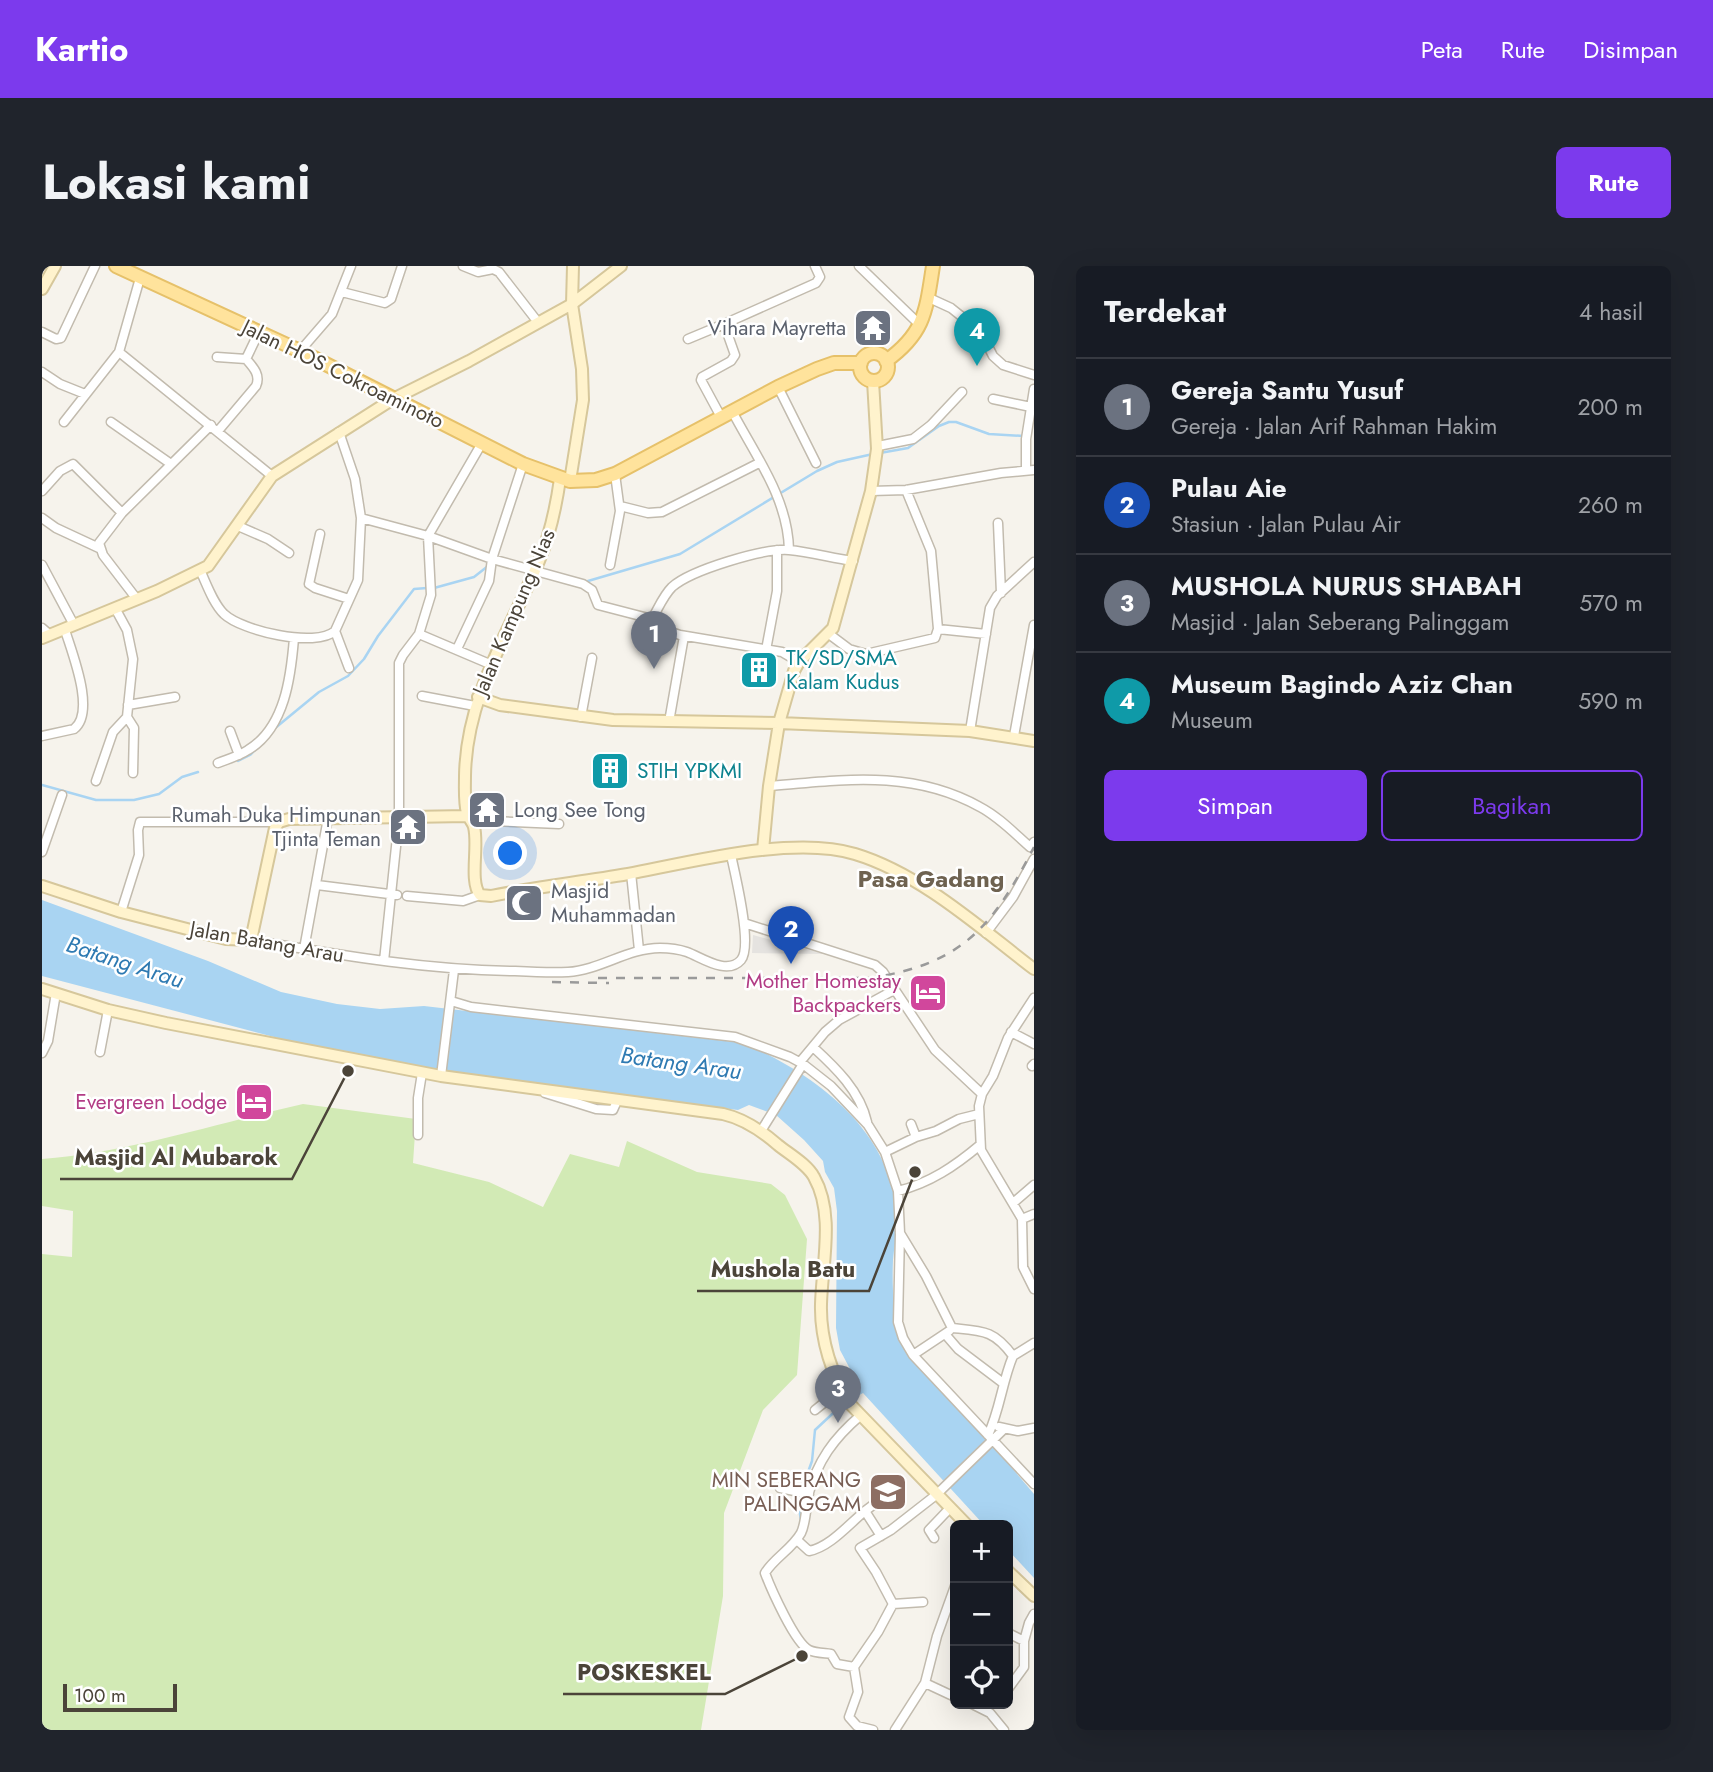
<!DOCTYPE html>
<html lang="id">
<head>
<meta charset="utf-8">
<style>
  body { margin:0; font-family:Jost,sans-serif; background:#20242c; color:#f1f3f6 }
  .controls { position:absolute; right:21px; bottom:21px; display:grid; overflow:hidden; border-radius:10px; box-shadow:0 7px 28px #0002 }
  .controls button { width:63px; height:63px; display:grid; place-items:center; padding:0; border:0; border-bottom:2px solid #363941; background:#171b24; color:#f1f3f6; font:35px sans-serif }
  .scale { position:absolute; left:21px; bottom:18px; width:114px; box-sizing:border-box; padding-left:7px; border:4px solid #4b4439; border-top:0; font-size:19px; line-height:24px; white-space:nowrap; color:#4b4439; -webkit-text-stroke:5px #fff; paint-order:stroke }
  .you { position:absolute; left:469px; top:588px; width:24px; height:24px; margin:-18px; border:5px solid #fff; border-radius:50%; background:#1a73e8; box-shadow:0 0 0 10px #1a73e833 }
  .badge { display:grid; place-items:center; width:46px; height:46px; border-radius:50%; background:#7c3aed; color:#fff; font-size:23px; font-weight:700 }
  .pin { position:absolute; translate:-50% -58px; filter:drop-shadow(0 2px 4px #0008) }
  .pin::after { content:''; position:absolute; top:37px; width:24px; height:21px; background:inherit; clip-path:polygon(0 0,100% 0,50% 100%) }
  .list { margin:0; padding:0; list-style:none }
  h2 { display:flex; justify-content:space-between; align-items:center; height:91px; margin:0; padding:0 28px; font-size:30px }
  h2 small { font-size:23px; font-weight:400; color:#9ea1a6 }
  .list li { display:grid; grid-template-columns:46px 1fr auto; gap:21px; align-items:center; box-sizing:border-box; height:98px; padding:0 28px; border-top:2px solid #363941 }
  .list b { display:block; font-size:26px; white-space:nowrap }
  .list p { margin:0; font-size:23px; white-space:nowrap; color:#9ea1a6 }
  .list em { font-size:23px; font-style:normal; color:#9ea1a6 }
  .actions { display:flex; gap:14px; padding:21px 28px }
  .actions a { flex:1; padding:16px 0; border:2px solid #7c3aed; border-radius:10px; text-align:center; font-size:24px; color:#7c3aed }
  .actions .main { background:#7c3aed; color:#fff }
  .icon { flex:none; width:38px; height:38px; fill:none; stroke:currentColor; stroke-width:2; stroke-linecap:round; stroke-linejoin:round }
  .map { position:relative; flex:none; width:992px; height:1464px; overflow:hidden; border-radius:10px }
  header { display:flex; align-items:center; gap:42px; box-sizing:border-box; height:98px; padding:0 35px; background:#7c3aed; color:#fff }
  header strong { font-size:33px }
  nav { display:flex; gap:38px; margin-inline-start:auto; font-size:24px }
  .intro { display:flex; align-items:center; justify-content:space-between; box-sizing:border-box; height:168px; padding:0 42px }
  h1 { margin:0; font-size:49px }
  .button { padding:18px 32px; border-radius:10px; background:#7c3aed; color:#fff; font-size:24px; font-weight:700 }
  main { display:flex; gap:42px; padding:0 42px }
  aside { flex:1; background:#171b24; border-radius:10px; box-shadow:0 7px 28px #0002 }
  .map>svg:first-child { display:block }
</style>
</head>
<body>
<header>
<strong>Kartio</strong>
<nav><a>Peta</a><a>Rute</a><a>Disimpan</a></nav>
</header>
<div class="intro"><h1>Lokasi kami</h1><a class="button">Rute</a></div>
<main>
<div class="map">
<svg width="992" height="1464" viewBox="0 0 992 1464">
  <rect width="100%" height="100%" fill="#f6f3ec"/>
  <!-- green -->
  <path fill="#d2eab5" d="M261 838 374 853 371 897 447 916 501 941 528 888 577 901 585 875 655 906 729 918 743 929 765 973 755 1109 721 1144 682 1247 681 1330 659 1464H0V988L30 991 31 945 0 940V893C89 886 175 857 261 838Z"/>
  <!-- parking -->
  <path fill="#e5e3e0" d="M711 669 783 688 710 687Z"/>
  <!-- water -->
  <path fill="#a9d4f2" d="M0 634 166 695 239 726 295 738 338 743 382 740 701 777C774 808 851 865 855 952 856 966 852 980 851 994 850 1018 851 1045 857 1068L992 1228V1312L966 1284V1259H942L821 1127 807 1135 806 1131 815 1125 816 1118 798 1084 794 1062 795 945 792 922 783 906 781 895 762 874 734 849 707 839 696 844 404 808 344 798 255 777 0 710Z"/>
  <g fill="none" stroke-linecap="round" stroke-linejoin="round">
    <!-- stream -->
    <path stroke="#a9d4f2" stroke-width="2.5" d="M838 187 866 182 897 160 907 156H914L947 168 982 170
      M546 315 638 288 775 205 795 196 831 188
      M392 322 432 311 446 300
      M232 463 277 426 306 410 322 393 336 370 372 323 385 322
      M196 495 208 489 219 478
      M0 519 54 534H92L117 528 140 511 156 506
      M759 1255 756 1234 770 1195 773 1164 802 1137"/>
    <defs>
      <path id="street" d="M421 0 436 6 451 3 457 6 495 55
        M817 0 878 59
        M300 26 343 37 349 33 360 0
        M885 31 909 42 939 66 951 90 961 99 992 109
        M0 66 14 73 19 72 53 0
        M646 73 682 58
        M258 85 290 48 309 0
        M77 86 230 210
        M175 91 204 93 217 66
        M0 106 18 118 43 128
        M736 121 774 197
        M951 133 989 141
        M690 145C713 189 746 232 747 284
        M679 151 659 114 660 111 689 95 693 89 682 58 774 17 778 11 773 0
        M22 156 77 86 98 12
        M69 156 129 198
        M176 165 214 120C219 109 211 101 204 93
        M836 180 871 173 889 159 920 126
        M984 204V173L992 123
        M0 225 18 205 31 198 80 247
        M829 225 864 224 959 207 992 204
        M578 240 606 247 620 246 717 197
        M0 252 14 262 57 282
        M319 252 386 270 450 293 541 318 550 324 556 339 610 353 626 365 638 369 740 386 757 396
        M956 257 959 327
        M196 260 226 273 247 287
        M278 268 267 318 273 322 307 333
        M0 299 32 359
        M568 299 578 245 573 208
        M158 304C165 319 171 337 182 348 200 365 274 382 293 365L316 314 319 252 313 213 297 166
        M94 332 61 289 57 277 80 247 169 159
        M73 342 85 364 91 393 85 451 92 462 91 507
        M610 353C616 343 621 330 630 321 649 304 722 282 747 284 768 286 790 292 811 295
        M0 362 8 369
        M896 363 944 368
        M293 365 307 402
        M377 368 450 399
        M787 368 807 383 824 388 893 372 896 363 889 285 864 224
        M415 383 447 315 450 293 481 198
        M724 384 735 325V284
        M380 430 433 440
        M86 439 133 431
        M539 451 550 392
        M627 456 642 370
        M188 465 197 489
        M928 465 948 342 955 330 992 296
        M0 470 32 463C54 446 30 387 23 364
        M972 470 992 359
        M176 497C186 493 197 490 206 484 243 462 249 410 252 372
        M54 515 71 466 85 451
        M727 520C800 514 870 503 938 541 957 551 972 567 988 581L992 576
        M429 554 517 558
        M0 586 20 529
        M589 607 597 684
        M275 619 355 629
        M365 630 421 635 438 629
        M79 646 97 589 96 564 98 556H237
        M702 657 833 699 841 706 893 784 940 828
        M944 667 971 631 992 593
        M209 674C298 689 383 704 473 705 491 706 509 707 526 706 558 704 586 682 618 682 627 682 636 683 645 686 659 691 685 710 699 694 711 680 693 608 689 589
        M262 683 286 552
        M342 695 357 552V397L361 389 377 368 389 329 386 270 440 177
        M992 732 966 772 951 810 940 828 937 840 939 884 980 953 981 1001 992 1023
        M409 735 429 741 693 771 748 791 761 798 789 820 826 859 843 886 856 925C888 917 913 900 938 879
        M969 766 992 778
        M771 781C794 802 818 825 825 856
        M58 786 66 744
        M0 787 6 775 14 727
        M758 796 783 766 797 754 852 724
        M990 800 992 798
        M399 810 412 704
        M503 827 554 843 571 844 575 835
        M869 858 874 871
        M719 865 761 798
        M376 869V832L380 807
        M843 886 874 871 894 865 917 853 937 848
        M856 925 858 967 856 1056 861 1072 871 1089 992 1218
        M971 937 992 919
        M980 953 992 948
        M858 967 884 1010 910 1062C941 1065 952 1064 971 1090L992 1077
        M903 1068 916 1083 961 1117
        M871 1089 907 1065
        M773 1144 798 1124
        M957 1161 976 1165 992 1162
        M946 1169C958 1144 960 1116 971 1090
        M738 1222 767 1228
        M823 1245 835 1236
        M892 1272 887 1264 908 1242
        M755 1274 767 1285C788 1281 807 1258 823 1245L839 1270
        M913 1320 895 1370 883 1417 913 1431
        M851 1338 881 1336
        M966 1367 982 1375
        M812 1401 795 1398 789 1388C782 1387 773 1387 767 1384 753 1377 729 1323 723 1307 732 1292 750 1283 759 1267 764 1257 764 1241 766 1230 775 1195 792 1172 819 1149
        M966 1423 982 1401V1375L987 1357 992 1348
        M930 1438 948 1447 962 1464
        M831 1464 815 1460 807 1451 816 1426 812 1401 836 1366 851 1338 834 1306 818 1282 849 1264 894 1229 962 1163
        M853 1464 883 1417"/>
      <path id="secondary" d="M0 23 13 0
        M518 213C514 241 508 269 497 295 467 366 424 431 423 510 423 522 422 536 425 547 426 552 431 556 432 561 437 580 427 615 438 629L449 630C494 621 540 616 586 608 649 596 752 569 813 588 879 608 938 662 992 703
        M528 215 541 134 540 103 530 38 531 0
        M0 372 115 325 166 300 230 210 351 133 427 95 530 38 579 0
        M436 431 458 439 571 454 737 457 928 465 992 475
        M721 584 727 520 737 457 752 405 757 396 791 362 829 225 835 183 831 115
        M0 620 79 646 184 673 209 674 233 562 237 556 247 553 425 550
        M0 723 66 744 124 757 399 810 681 848C703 853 720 865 736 879 747 888 765 898 772 911 793 948 780 998 779 1038 778 1073 790 1111 809 1139L925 1259
        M966 1305 992 1330"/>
      <path id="primary" d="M74 0 258 85 481 198 528 215 554 214 573 208 736 121 775 103 792 97H819
        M818 101a14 14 0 1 1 28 0a14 14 0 1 1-28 0Z
        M844 95C883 67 884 45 891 0"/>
    </defs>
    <!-- street casing -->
    <use href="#street" stroke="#c2bbae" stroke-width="11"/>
    <!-- secondary casing -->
    <use href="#secondary" stroke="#d6c79b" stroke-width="14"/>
    <!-- primary casing -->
    <use href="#primary" stroke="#e6c16a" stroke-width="16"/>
    <!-- street -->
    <use href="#street" stroke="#fff" stroke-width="8"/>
    <!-- secondary -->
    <use href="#secondary" stroke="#fff3cd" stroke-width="10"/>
    <!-- primary -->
    <use href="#primary" stroke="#ffe39c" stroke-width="12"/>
    <!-- rail -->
    <path stroke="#9a9a9a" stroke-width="2.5" stroke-dasharray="9 9" stroke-linecap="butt" d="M556 712H828C921 698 951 660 992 581
      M510 716 567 717"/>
  </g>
  <!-- icons -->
  <defs>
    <symbol id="temple-square" viewBox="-11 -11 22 22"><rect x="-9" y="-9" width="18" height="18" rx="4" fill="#6b7280" stroke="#fff"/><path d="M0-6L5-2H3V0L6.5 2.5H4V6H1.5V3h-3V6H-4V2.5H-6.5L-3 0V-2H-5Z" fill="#fff"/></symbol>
    <symbol id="building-square" viewBox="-11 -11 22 22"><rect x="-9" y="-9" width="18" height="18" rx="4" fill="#0f9aa8" stroke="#fff"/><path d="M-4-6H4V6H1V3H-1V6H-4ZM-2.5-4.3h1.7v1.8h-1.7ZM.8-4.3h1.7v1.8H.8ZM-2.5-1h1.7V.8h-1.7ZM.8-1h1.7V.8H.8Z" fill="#fff"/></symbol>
    <symbol id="mosque-square" viewBox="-11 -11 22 22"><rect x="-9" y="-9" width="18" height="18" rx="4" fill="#6b7280" stroke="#fff"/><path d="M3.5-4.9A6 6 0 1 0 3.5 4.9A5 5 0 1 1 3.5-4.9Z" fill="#fff"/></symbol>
    <symbol id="hotel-square" viewBox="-11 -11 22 22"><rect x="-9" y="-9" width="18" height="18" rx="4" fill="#d1479c" stroke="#fff"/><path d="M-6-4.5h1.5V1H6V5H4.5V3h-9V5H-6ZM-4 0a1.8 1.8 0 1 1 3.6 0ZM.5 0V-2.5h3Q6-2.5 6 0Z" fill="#fff"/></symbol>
    <symbol id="school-square" viewBox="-11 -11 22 22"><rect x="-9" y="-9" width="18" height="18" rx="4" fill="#8d6e63" stroke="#fff"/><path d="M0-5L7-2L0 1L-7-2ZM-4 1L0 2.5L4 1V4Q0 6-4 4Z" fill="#fff"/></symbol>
  </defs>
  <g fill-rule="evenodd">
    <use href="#temple-square" x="809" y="40" width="44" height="44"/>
    <use href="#building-square" x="695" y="382" width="44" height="44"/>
    <use href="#building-square" x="546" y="483" width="44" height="44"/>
    <use href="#temple-square" x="423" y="522" width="44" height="44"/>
    <use href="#temple-square" x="344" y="539" width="44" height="44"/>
    <use href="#mosque-square" x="460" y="615" width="44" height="44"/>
    <use href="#hotel-square" x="864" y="705" width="44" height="44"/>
    <use href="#hotel-square" x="190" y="814" width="44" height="44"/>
    <use href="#school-square" x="824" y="1204" width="44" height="44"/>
  </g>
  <g text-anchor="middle" stroke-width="5" stroke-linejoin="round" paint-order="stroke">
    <!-- worship labels -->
    <g font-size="21" fill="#5b616d" stroke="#fff" text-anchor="end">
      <text x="804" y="69">Vihara Mayretta</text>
      <text x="472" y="551" text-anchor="start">Long See Tong</text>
      <text x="339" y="556">Rumah Duka Himpunan<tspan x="339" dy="24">Tjinta Teman</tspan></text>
      <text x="509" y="632" text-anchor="start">Masjid<tspan x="509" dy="24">Muhammadan</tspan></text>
    </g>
    <!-- street labels -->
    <g font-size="21" fill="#4b4439" stroke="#fff">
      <text transform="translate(301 108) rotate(26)" y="7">Jalan HOS Cokroaminoto</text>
      <text transform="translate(472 346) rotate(-67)" y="7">Jalan Kampung Nias</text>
      <text transform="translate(225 676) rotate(10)" y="7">Jalan Batang Arau</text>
    </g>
    <!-- culture labels -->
    <g font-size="21" fill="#0d838f" stroke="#fff" text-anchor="start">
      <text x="744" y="399">TK/SD/SMA<tspan x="744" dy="24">Kalam Kudus</tspan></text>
      <text x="595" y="512">STIH YPKMI</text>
    </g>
    <!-- hotel labels -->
    <g font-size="21" fill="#b23c85" stroke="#fff" text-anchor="end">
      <text x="859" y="722">Mother Homestay<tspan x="859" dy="24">Backpackers</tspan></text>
      <text x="185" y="843">Evergreen Lodge</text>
    </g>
    <!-- education labels -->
    <g font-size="21" fill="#785e54" stroke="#fff" text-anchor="end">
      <text x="819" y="1221">MIN SEBERANG<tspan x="819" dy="24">PALINGGAM</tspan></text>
    </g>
    <!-- water labels -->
    <g font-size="23" font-style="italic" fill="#2e7ab2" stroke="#fff">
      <text transform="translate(83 696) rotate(18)" y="8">Batang Arau</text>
      <text transform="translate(639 797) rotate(8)" y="8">Batang Arau</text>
    </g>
    <!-- quarter labels -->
    <g font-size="24" font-weight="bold" fill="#6e6250" stroke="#fff">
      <text x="889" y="621">Pasa Gadang</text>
    </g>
  </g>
  <!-- callouts -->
  <path fill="none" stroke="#4b4439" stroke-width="2.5" d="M306 805L250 913H18M873 906L827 1025H655M760 1390L683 1428H521"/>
  <g fill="#4b4439" stroke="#fff" stroke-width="2.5">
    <circle cx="306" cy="805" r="7"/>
    <circle cx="873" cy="906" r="7"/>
    <circle cx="760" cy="1390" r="7"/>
  </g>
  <g font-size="23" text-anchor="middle" font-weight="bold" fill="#4b4439" stroke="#fff" stroke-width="5" stroke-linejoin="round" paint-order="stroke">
    <text x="134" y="899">Masjid Al Mubarok</text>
    <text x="741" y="1011">Mushola Batu</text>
    <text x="602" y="1414">POSKESKEL</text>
  </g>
</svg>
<div class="controls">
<button>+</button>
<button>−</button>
<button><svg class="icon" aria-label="locate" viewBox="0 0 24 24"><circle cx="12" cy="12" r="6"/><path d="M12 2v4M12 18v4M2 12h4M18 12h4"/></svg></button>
</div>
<div class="scale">100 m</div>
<div class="you"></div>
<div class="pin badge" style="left:612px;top:403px;background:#6b7280">1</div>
<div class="pin badge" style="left:749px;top:698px;background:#1a4fb4">2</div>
<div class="pin badge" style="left:796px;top:1157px;background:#6b7280">3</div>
<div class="pin badge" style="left:935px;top:100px;background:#0f9aa8">4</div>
</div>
<aside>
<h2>Terdekat<small>4 hasil</small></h2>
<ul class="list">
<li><span class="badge" style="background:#6b7280">1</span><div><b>Gereja Santu Yusuf</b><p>Gereja · Jalan Arif Rahman Hakim</p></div><em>200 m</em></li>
<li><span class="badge" style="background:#1a4fb4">2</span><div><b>Pulau Aie</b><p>Stasiun · Jalan Pulau Air</p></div><em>260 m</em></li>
<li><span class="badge" style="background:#6b7280">3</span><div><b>MUSHOLA NURUS SHABAH</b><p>Masjid · Jalan Seberang Palinggam</p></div><em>570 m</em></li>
<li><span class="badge" style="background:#0f9aa8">4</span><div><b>Museum Bagindo Aziz Chan</b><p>Museum</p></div><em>590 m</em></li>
</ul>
<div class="actions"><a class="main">Simpan</a><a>Bagikan</a></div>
</aside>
</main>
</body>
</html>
